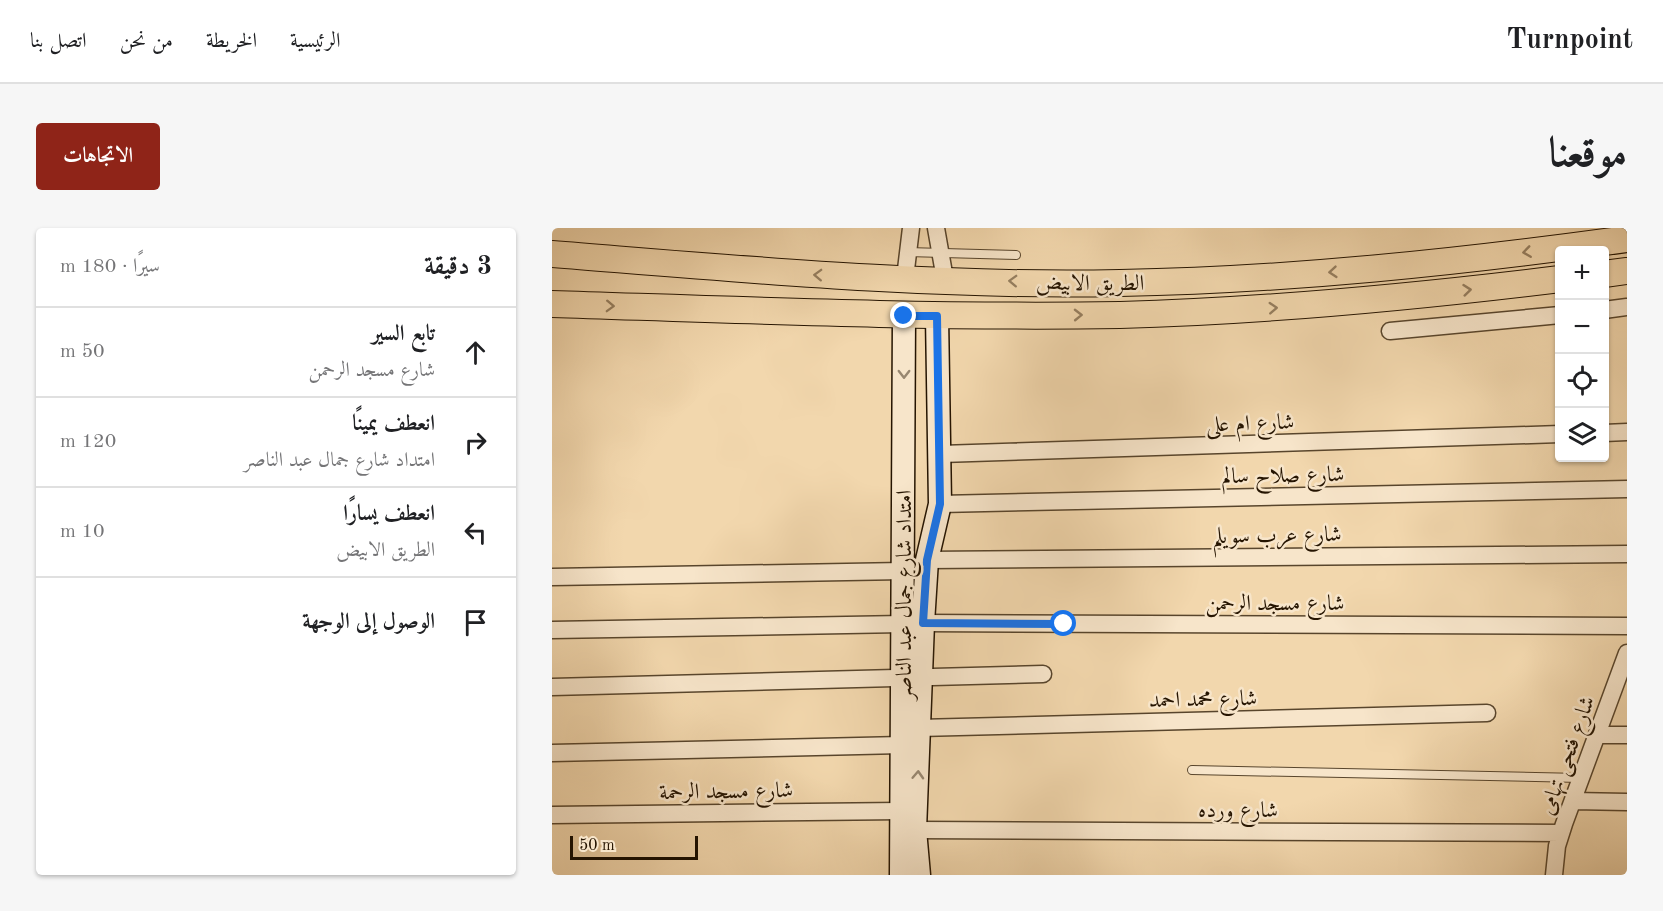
<!DOCTYPE html>
<html lang="ar">
<head>
<meta charset="utf-8">
<style>
  body { margin:0; font-family:"Old Standard TT",Amiri,serif; background:#f6f6f6; color:#202124; direction:rtl }
  .controls { position:absolute; right:18px; top:18px; display:grid; overflow:hidden; border-radius:6px; box-shadow:0 2px 4px #0004 }
  .controls button { width:54px; height:54px; display:grid; place-items:center; padding:0; border:0; border-bottom:2px solid #e0e0e0; background:#fff; color:#202124; font:30px sans-serif }
  .scale { position:absolute; left:18px; bottom:15px; width:128px; box-sizing:border-box; padding-left:6px; border:3px solid #251401; border-top:0; font-size:16px; line-height:21px; white-space:nowrap; color:#251401; -webkit-text-stroke:4px #f7e5ca; paint-order:stroke }
  .stop { position:absolute; width:18px; height:18px; margin:-14px; border:4px solid #1a73e8; border-radius:50%; background:#fff }
  .stop.end { background:#1a73e8; border-color:#fff; box-shadow:0 2px 6px #0008 }
  .list { margin:0; padding:0; list-style:none }
  h2 { display:flex; justify-content:space-between; align-items:center; height:78px; margin:0; padding:0 24px; font-size:26px }
  h2 small { font-size:20px; font-weight:400; color:#757577 }
  .list li { display:grid; grid-template-columns:39px 1fr auto; gap:18px; align-items:center; box-sizing:border-box; height:90px; padding:0 24px; border-top:2px solid #e0e0e0 }
  .list b { display:block; font-size:22px; white-space:nowrap }
  .list p { margin:0; font-size:20px; white-space:nowrap; color:#757577 }
  .list em { font-size:20px; font-style:normal; color:#757577 }
  .icon { flex:none; width:33px; height:33px; fill:none; stroke:currentColor; stroke-width:2; stroke-linecap:round; stroke-linejoin:round }
  .map { position:relative; flex:none; width:1075px; height:647px; overflow:hidden; direction:ltr; border-radius:6px }
  header { display:flex; align-items:center; gap:36px; box-sizing:border-box; height:84px; padding:0 30px; background:#fff; border-bottom:2px solid #e0e0e0 }
  header strong { font-size:28px }
  nav { display:flex; gap:33px; margin-inline-start:auto; font-size:21px }
  .intro { display:flex; align-items:center; justify-content:space-between; box-sizing:border-box; height:144px; padding:0 36px }
  h1 { margin:0; font-size:42px }
  .button { padding:15px 27px; border-radius:6px; background:#8f2418; color:#fff; font-size:21px; font-weight:700 }
  main { display:flex; gap:36px; padding:0 36px }
  aside { flex:1; background:#fff; border-radius:6px; box-shadow:0 2px 4px #0004 }
  .map>svg:first-child { display:block }
</style>
</head>
<body>
<header>
<strong>Turnpoint</strong>
<nav><a>الرئيسية</a><a>الخريطة</a><a>من نحن</a><a>اتصل بنا</a></nav>
</header>
<div class="intro"><h1>موقعنا</h1><a class="button">الاتجاهات</a></div>
<main>
<div class="map">
<svg width="1075" height="647" viewBox="0 0 1075 647">
  <rect width="100%" height="100%" fill="#f2d7ad"/>
  <filter id="stains"><feTurbulence type="fractalNoise" baseFrequency=".00333" numOctaves="4"/><feColorMatrix values="0 0 0 0 .2 0 0 0 0 .09 0 0 0 0 .02 0 0 0 .5 -.17"/></filter>
  <radialGradient id="worn" r=".72"><stop offset=".6" stop-color="#630" stop-opacity="0"/><stop offset="1" stop-color="#630" stop-opacity=".3"/></radialGradient>
  <g fill="none" stroke-linecap="round" stroke-linejoin="round">
    <defs>
      <path id="lane" d="M355 24 464 27
        M640 542 1029 550"/>
      <path id="street" d="M384 0 393 51
        M353 50 359 0
        M1052 82 1075 79
        M838 103 1008 87
        M1052 205 1075 204
        M389 226 1008 206
        M388 276 1075 261
        M375 332 1075 326
        M0 349 351 343
        M371 395 1075 398
        M0 402 351 396
        M0 459 491 446
        M367 500 935 485
        M1046 507H1075
        M0 525 350 517
        M1021 573 1075 574
        M0 587 349 583
        M363 602 1009 605
        M1002 647 1005 618 1012 596 1075 425"/>
      <path id="secondary" d="M349 647 352 88
        M367 647 363 602 371 395 375 332 388 276 385 88"/>
      <path id="primary" d="M0 26C189 41 379 59 568 55 738 52 907 34 1075 11
        M1052 46 1075 43
        M0 76C189 82 378 90 568 87 715 83 861 69 1008 51"/>
    </defs>
    <!-- lane casing -->
    <use href="#lane" stroke="#58452c" stroke-width="10"/>
    <!-- street casing -->
    <use href="#street" stroke="#58452c" stroke-width="19"/>
    <!-- secondary casing -->
    <use href="#secondary" stroke="#251401" stroke-width="25"/>
    <!-- primary casing -->
    <use href="#primary" stroke="#251401" stroke-width="28"/>
    <!-- lane -->
    <use href="#lane" stroke="#f7e5ca" stroke-width="8"/>
    <!-- street -->
    <use href="#street" stroke="#f7e5ca" stroke-width="16"/>
    <!-- secondary -->
    <use href="#secondary" stroke="#f7e5ca" stroke-width="22"/>
    <!-- primary -->
    <use href="#primary" stroke="#f2d7ad" stroke-width="26"/>
  </g>
  <!-- one-way arrows -->
  <defs><path id="oneway-chevron" d="M-2-3.5L2.5 0L-2 3.5" fill="none" stroke-width="1.6" stroke-linecap="round" stroke-linejoin="round" transform="scale(1.5)"/></defs>
  <g stroke="#967f60">
    <use href="#oneway-chevron" transform="translate(975 24) rotate(172)"/>
    <use href="#oneway-chevron" transform="translate(781 44) rotate(175)"/>
    <use href="#oneway-chevron" transform="translate(266 47) rotate(-178)"/>
    <use href="#oneway-chevron" transform="translate(461 53) rotate(-178)"/>
    <use href="#oneway-chevron" transform="translate(915 62) rotate(-6)"/>
    <use href="#oneway-chevron" transform="translate(58 78) rotate(2)"/>
    <use href="#oneway-chevron" transform="translate(721 80) rotate(-3)"/>
    <use href="#oneway-chevron" transform="translate(526 87) rotate(-1)"/>
  </g>
  <g stroke="#988770">
    <use href="#oneway-chevron" transform="translate(352 146) rotate(90)"/>
    <use href="#oneway-chevron" transform="translate(366 547) rotate(-87)"/>
  </g>
  <g fill="none" stroke-linecap="round" stroke-linejoin="round">
    <!-- route -->
    <path stroke="#1a73e8" stroke-width="8" d="M352 88H385L388 276 375 332 371 395 512 396"/>
  </g>
  <g text-anchor="middle" stroke-width="5" stroke-linejoin="round" paint-order="stroke">
    <!-- street labels -->
    <g font-size="22" fill="#251401" stroke="#f7e5ca">
      <text x="538" y="62">الطريق الابيض</text>
      <text transform="translate(698 194) rotate(-2)" y="8">شارع ام على</text>
      <text transform="translate(731 246) rotate(-1)" y="8">شارع صلاح سالم</text>
      <text transform="translate(725 306) rotate(-1)" y="8">شارع عرب سويلم</text>
      <text transform="translate(351 367) rotate(-90)" y="8">امتداد شارع جمال عبد الناصر</text>
      <text x="723" y="382">شارع مسجد الرحمن</text>
      <text transform="translate(651 470) rotate(-1)" y="8">شارع محمد احمد</text>
      <text transform="translate(1014 527) rotate(-70)" y="8">شارع فتحى تهامى</text>
      <text transform="translate(174 562) rotate(-1)" y="8">شارع مسجد الرحمة</text>
      <text x="686" y="589">شارع ورده</text>
    </g>
  </g>
  <rect width="100%" height="100%" filter="url(#stains)"/>
  <rect width="100%" height="100%" fill="url(#worn)"/>
</svg>
<div class="controls">
<button>+</button>
<button>−</button>
<button><svg class="icon" aria-label="locate" viewBox="0 0 24 24"><circle cx="12" cy="12" r="6"/><path d="M12 2v4M12 18v4M2 12h4M18 12h4"/></svg></button>
<button><svg class="icon" aria-label="layers" viewBox="0 0 24 24"><path d="M12 4l9 5-9 5-9-5zM3 14l9 5 9-5"/></svg></button>
</div>
<div class="scale">50 m</div>
<div class="stop" style="left:512px;top:396px"></div>
<div class="stop end" style="left:352px;top:88px"></div>
</div>
<aside>
<h2>3 دقيقة<small>سيرًا · 180 m</small></h2>
<ul class="list">
<li><svg class="icon" aria-label="ahead" viewBox="0 0 24 24"><path d="M12 20V5M6 11l6-6 6 6"/></svg><div><b>تابع السير</b><p>شارع مسجد الرحمن</p></div><em>50 m</em></li>
<li><svg class="icon" aria-label="right" viewBox="0 0 24 24"><path d="M7 20v-9h11M14 6l5 5-5 5"/></svg><div><b>انعطف يمينًا</b><p>امتداد شارع جمال عبد الناصر</p></div><em>120 m</em></li>
<li><svg class="icon" aria-label="left" viewBox="0 0 24 24"><path d="M17 20v-9H6M10 6l-5 5 5 5"/></svg><div><b>انعطف يسارًا</b><p>الطريق الابيض</p></div><em>10 m</em></li>
<li><svg class="icon" aria-label="arrive" viewBox="0 0 24 24"><path d="M6 21V4h12l-3 4 3 4H6"/></svg><div><b>الوصول إلى الوجهة</b></div></li>
</ul>
</aside>
</main>
</body>
</html>
